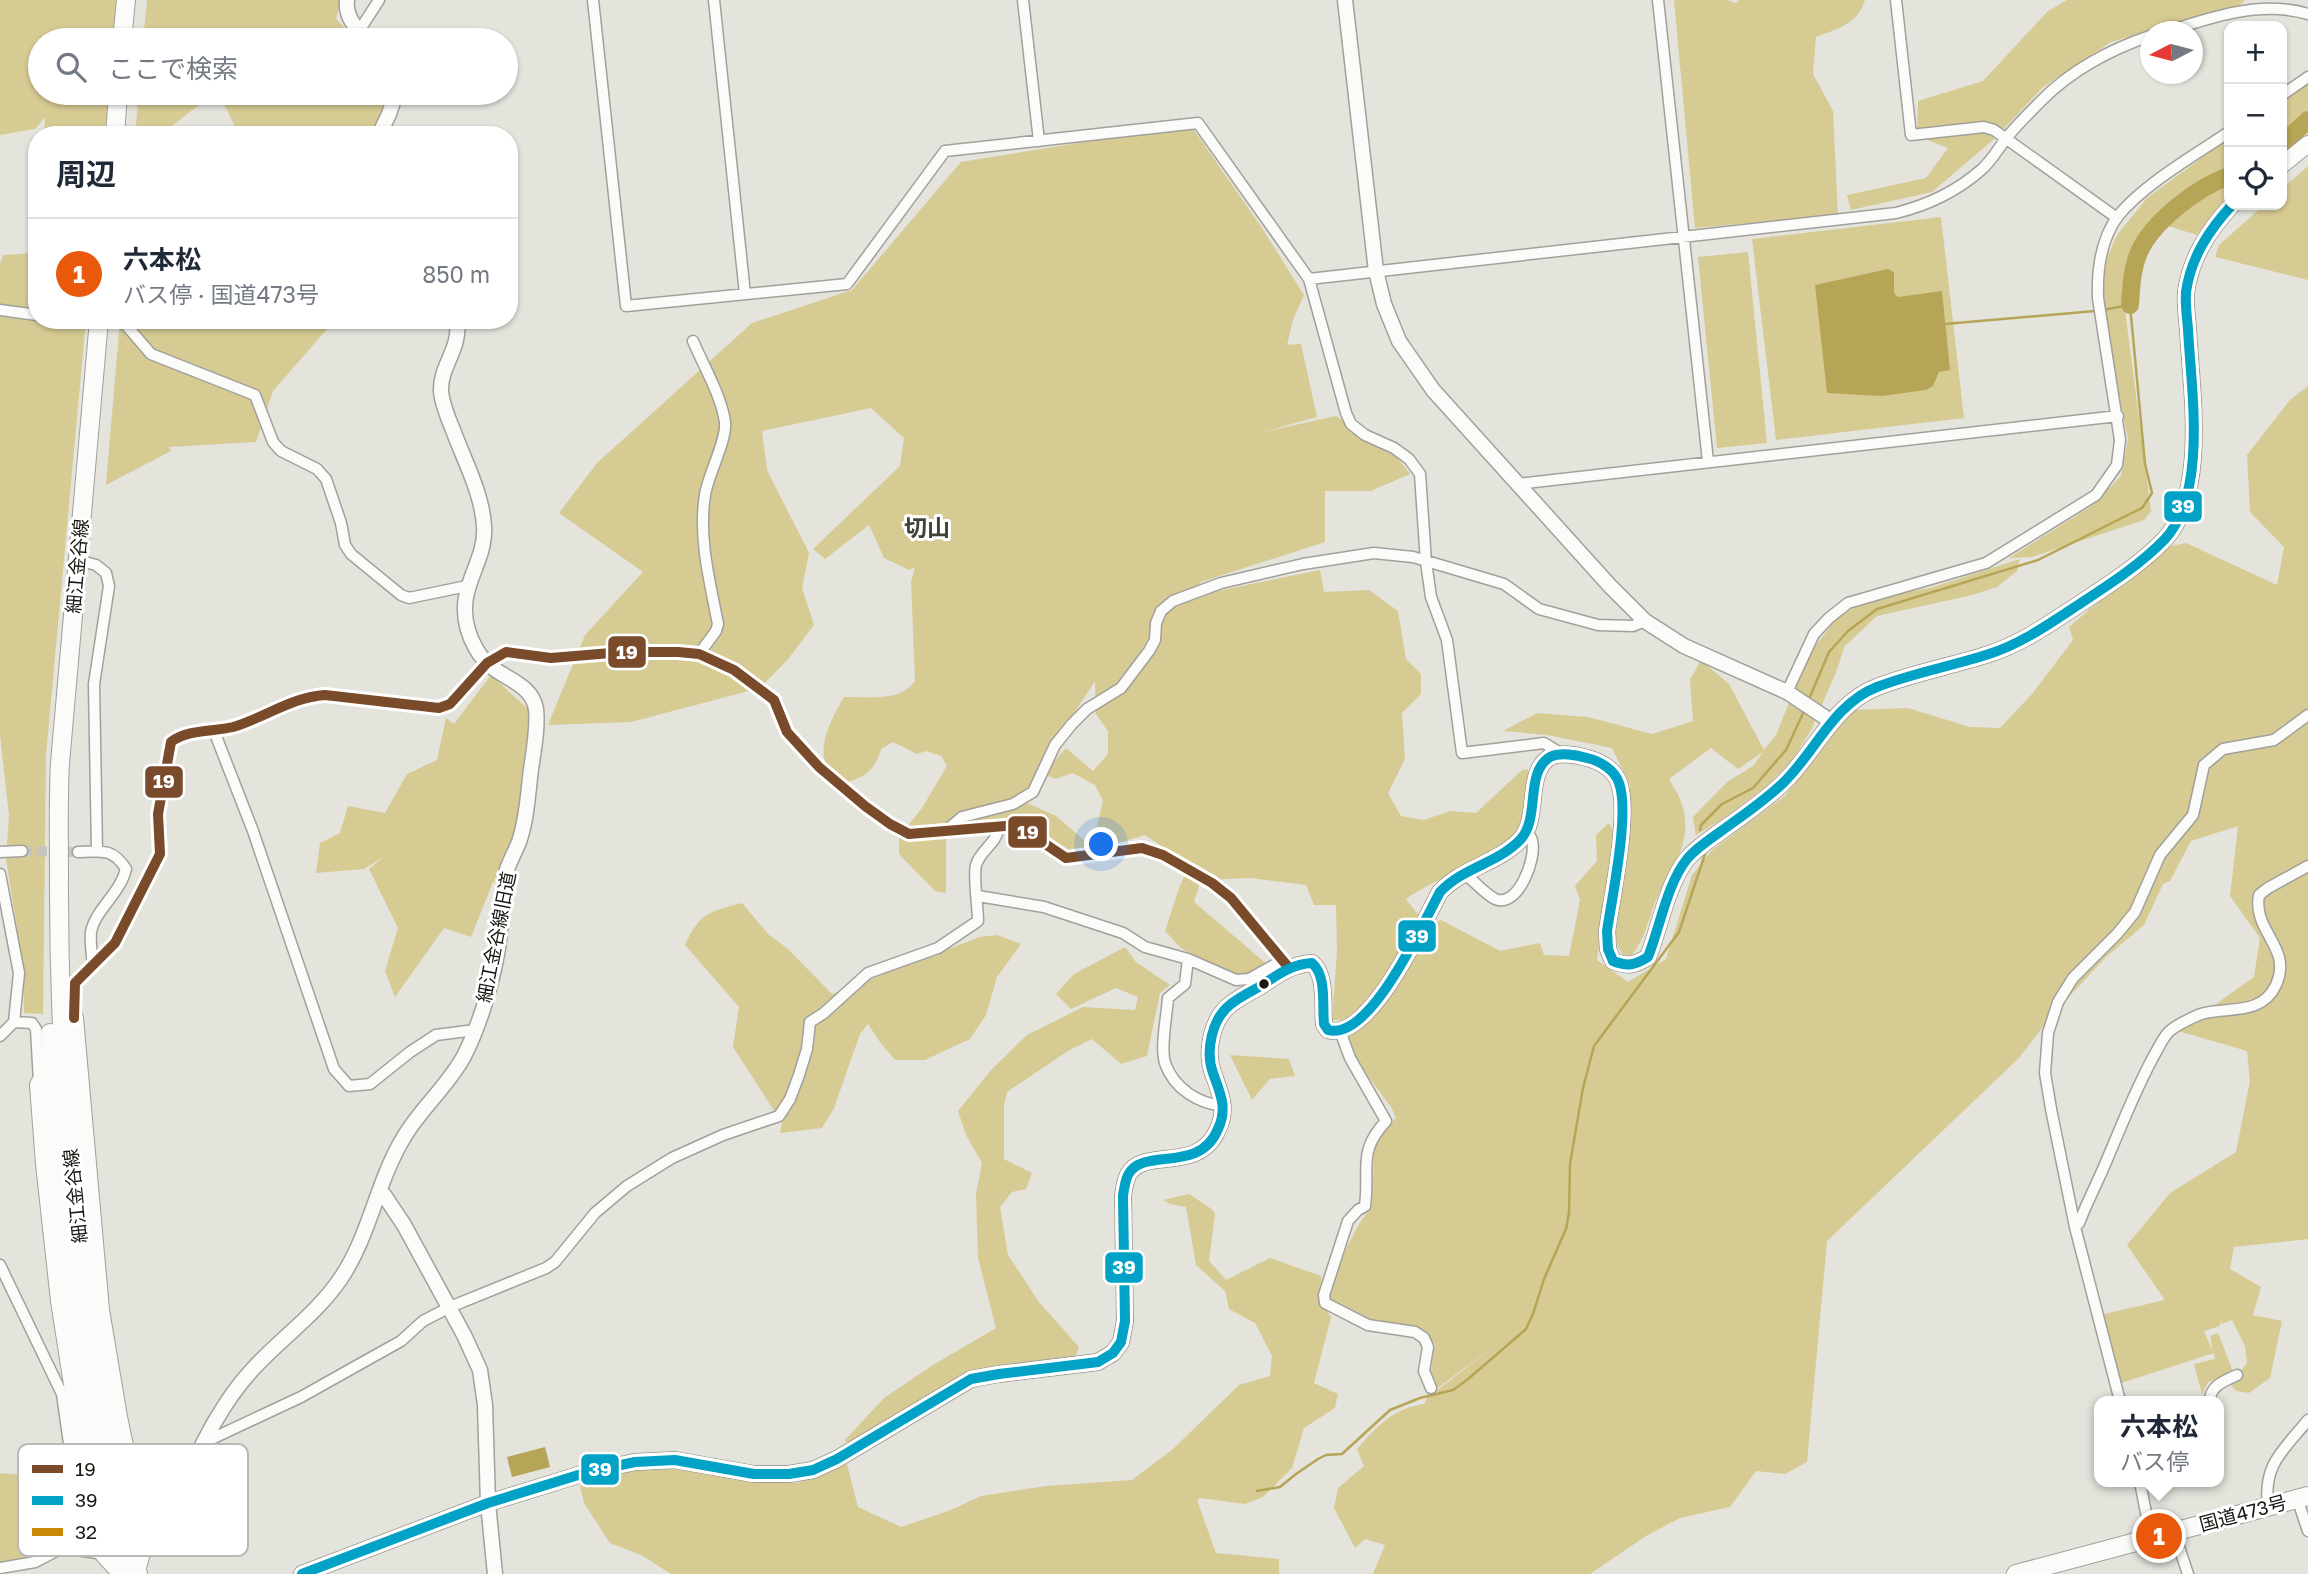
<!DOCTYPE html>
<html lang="ja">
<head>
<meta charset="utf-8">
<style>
  body { margin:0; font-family:"Golos Text","Noto Sans JP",sans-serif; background:#f6f6f7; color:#1f2937 }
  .controls { position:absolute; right:21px; top:21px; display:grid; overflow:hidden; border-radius:14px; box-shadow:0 2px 5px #0004 }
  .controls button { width:63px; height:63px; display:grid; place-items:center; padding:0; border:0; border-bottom:2px solid #e0e1e3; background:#fff; color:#1f2937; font:35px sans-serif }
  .compass { position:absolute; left:2140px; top:21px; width:63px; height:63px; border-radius:50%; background:#fff; box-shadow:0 2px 5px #0004; rotate:264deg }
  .you { position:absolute; left:1102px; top:845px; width:24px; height:24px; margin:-18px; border:5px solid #fff; border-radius:50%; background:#1a73e8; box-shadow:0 0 0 10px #1a73e833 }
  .badge { display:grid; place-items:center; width:46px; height:46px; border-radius:50%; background:#ea580c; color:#fff; font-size:23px; font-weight:700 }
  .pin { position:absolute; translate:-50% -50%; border:4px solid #fff; box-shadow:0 2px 7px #0006 }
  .popup { position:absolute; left:2094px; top:1396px; width:130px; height:91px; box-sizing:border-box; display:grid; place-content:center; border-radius:14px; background:#fff; filter:drop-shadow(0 2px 5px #0005); font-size:23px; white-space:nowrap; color:#747a83 }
  .popup b { font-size:26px; color:#1f2937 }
  .popup::after { content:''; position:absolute; left:50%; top:100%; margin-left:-14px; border:14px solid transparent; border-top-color:#fff }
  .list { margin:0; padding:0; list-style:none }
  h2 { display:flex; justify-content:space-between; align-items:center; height:91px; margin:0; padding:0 28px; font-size:30px }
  h2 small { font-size:23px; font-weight:400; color:#747a83 }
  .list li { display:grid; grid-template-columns:46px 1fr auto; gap:21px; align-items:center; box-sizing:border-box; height:112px; padding:0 28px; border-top:2px solid #e0e1e3 }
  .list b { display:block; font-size:26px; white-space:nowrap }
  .list p { margin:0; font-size:23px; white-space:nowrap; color:#747a83 }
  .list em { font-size:23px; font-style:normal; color:#747a83 }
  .icon { flex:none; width:38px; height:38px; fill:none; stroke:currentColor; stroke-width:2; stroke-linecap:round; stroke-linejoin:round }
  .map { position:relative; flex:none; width:2308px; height:1574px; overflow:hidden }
  .search { position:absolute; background:#fff; box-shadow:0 2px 5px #0004; left:28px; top:28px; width:490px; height:77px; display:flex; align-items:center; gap:18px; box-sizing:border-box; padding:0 24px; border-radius:38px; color:#747a83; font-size:26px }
  .panel { position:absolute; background:#fff; box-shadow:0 2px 5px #0004; left:28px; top:126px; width:490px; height:203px; border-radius:28px }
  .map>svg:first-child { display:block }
</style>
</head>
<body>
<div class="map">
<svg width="2308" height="1574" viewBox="0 0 2308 1574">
  <rect width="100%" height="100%" fill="#e4e3dc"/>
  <!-- green -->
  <path fill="#d7cb94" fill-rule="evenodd" d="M0 0H116L113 40H40V93H110L107 135H44L45 117 35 129 0 135Z
    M147 0H341L336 19 357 40H143Z
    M1674 0H1727L1736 3 1739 0H1865C1857 25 1839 28 1816 37L1813 74 1833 111 1838 215 1695 228Z
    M2067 0H2245L2239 6 2111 42 2043 87 1993 140 1932 192 1851 210 1847 195 1926 178 1948 148 1917 136 1918 101 1983 81 2048 11Z
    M2308 81V131L2282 152V100Z
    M139 93H387L373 135H239L221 98 212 95 160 135H135Z
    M1151 129 1194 130 1262 228 1304 295 1293 320 1287 345 1301 344 1317 417 1263 432 1336 416 1392 451 1410 474 1371 491H1325V542L1201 582 1193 596 1320 570 1324 592 1369 590 1398 611 1406 659 1421 674V694L1402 713 1405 759 1388 793 1401 816 1423 820 1451 811 1476 813 1522 770 1528 769C1529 789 1531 810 1520 827 1506 851 1432 880 1406 899L1427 926 1441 920 1500 951 1540 943 1544 955 1569 956 1580 900 1575 886 1597 861 1596 835 1609 823 1613 831 1597 960 1628 982 1666 959 1692 875 1712 850 1785 796 1827 739 1853 710 1908 708 1970 727 2000 728 2032 694 2073 640 2069 627 2161 548 2186 543 2277 585 2284 547 2250 512 2247 455 2290 400 2308 386V1239L2234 1247 2230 1269 2261 1287 2253 1315 2282 1321 2270 1378 2249 1393 2236 1391 2230 1384 2247 1363 2245 1346 2232 1320 2222 1324V1319L2220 1326 2204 1331 2213 1352 2210 1336 2218 1333 2234 1374 2208 1382 2202 1394 2194 1364 2215 1359 2214 1353 2121 1383 2104 1314 2165 1300 2127 1245 2170 1193 2236 1152 2250 1081 2247 1051 2178 1031 2254 977 2260 938 2230 896 2238 826 2191 841 2170 881 2163 884 2144 925 2106 957 2052 1015 2019 1058 1827 1241 1807 1462 1785 1474 1756 1471 1730 1507 1680 1518 1646 1536 1590 1574H1373L1385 1545 1365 1539 1355 1548 1334 1508 1338 1488 1364 1466 1357 1449C1376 1427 1394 1408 1424 1404L1427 1398 1497 1344 1427 1396 1435 1344 1421 1330 1366 1320 1331 1301 1328 1292 1346 1249 1359 1224 1372 1206 1374 1147 1384 1130 1396 1118 1391 1107 1356 1060 1343 1020H1332L1337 951 1336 905H1314L1306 885 1251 878 1201 880 1194 902 1269 966 1250 974 1233 976 1181 948 1165 931 1179 888 1189 865 1145 835 1093 851 1102 840C1094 847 1088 849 1077 851 1053 856 1045 831 1024 824 1018 822 1009 823 1002 822L999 820 991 828 946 837V893L935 891 899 854V837L922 808 947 766 941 756 926 751 917 754 893 742 881 749C876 768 865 779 845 782 840 777 832 772 828 767 815 748 834 714 844 697 867 696 900 703 915 681L911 582 915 567 909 570 884 558 869 525 825 559 813 549 900 466 904 438 871 408 762 431 767 470 809 553 802 588 814 625 789 658 760 688 631 722 548 725 585 635 643 572 559 513 597 463 752 323 852 290 961 162 1084 142ZM1095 681 1096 714 1108 731V754L1093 771 1066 748 1043 774 1055 779 1073 773 1095 785 1103 801 1097 826 1084 840 1056 816 1027 803 1006 812 1034 789 1061 727 1074 713Z
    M2229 138V194L2197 235 2152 221 2130 253 2122 287 2151 511 2144 520 2032 557 2009 558 2090 507 2121 476 2128 439 2109 349 2103 283 2107 258 2117 235 2147 198Z
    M2308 166V280L2215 257 2219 245 2264 205H2282V189Z
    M1941 217 1964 418 1776 440 1752 239Z
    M37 246V320H86L46 755 43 1014 24 1013 23 965 6 859 9 816 0 735V264L3 255 36 253Z
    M1748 252 1767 443 1717 448 1698 257Z
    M120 320H335L273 391 256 442 169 447 171 451 106 485Z
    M2020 559 2017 571 1997 587 1972 595 1877 616 1844 647 1837 670 1810 732 1793 759 1770 783 1726 817 1696 835 1693 817 1727 782 1753 766 1763 752 1738 769 1711 748 1669 779C1672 785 1676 791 1679 797 1697 838 1673 864 1657 898 1648 918 1646 939 1631 956L1623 955 1616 943V916L1621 896 1630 785 1612 748 1547 735 1503 731 1537 713 1588 717 1652 734 1693 721 1690 680 1701 660 1729 684 1764 750 1776 735 1809 654 1837 618 1852 609 1887 595 1930 588Z
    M491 675 529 710 531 742 518 818 499 882H493L471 937 444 928 395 997 385 971 398 928 369 869 385 856 364 869 316 873 320 843 340 833 348 806 385 813 407 774 437 760 446 718 454 724Z
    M742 903 768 934 788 949 832 994 980 937 997 935 1021 944 997 977 986 1015 970 1039 925 1060H895L880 1042 868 1024 860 1034 834 1108 822 1128 780 1133 782 1123 733 1047 739 1007 685 945C700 912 709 912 742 903Z
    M1125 947 1136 962 1170 985 1160 993 1147 1056 1121 1064 1092 1039 1068 1051 1007 1092 1004 1105V1159L1032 1173 1026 1189 1012 1192 1000 1207 1008 1255 1039 1302 1079 1347 1074 1360 976 1373 855 1444 844 1441 884 1398 933 1365 996 1328 978 1258 976 1194 982 1163 966 1135 958 1111 991 1070 1027 1035 1083 1007 1135 1010 1138 997 1116 988 1071 1009 1056 994 1074 974Z
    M1230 1055 1289 1059 1295 1076 1270 1079 1252 1100Z
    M1189 1194 1213 1210 1215 1214 1209 1261 1226 1280 1270 1258 1321 1276V1302L1331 1317 1314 1383 1338 1394 1335 1408 1304 1428 1292 1468 1263 1497 1245 1504 1200 1498 1197 1500 1216 1553 1279 1559V1574H671L641 1555 610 1543 584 1503 580 1486 626 1468 674 1467 797 1483 847 1464 858 1507 901 1527 951 1510 981 1496 1046 1486 1132 1480 1173 1449 1239 1385 1270 1376 1272 1356 1255 1323 1229 1309 1225 1291 1196 1265 1186 1207 1170 1204 1163 1200Z
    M0 1473 23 1475 27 1505 67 1517C46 1550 40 1557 0 1565Z"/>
  <!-- water -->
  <path fill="#b6a556" d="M1888 269 1894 272V293L1898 297 1942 291 1950 370 1939 372 1933 386 1926 390 1882 396 1827 393 1815 285Z
    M545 1447 550 1467 512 1477 507 1457Z"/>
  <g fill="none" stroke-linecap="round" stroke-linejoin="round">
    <!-- stream -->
    <path stroke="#b6a556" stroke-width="2.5" d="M1945 324 2095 311
      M1809 699 1829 652 1848 631 1877 609 2038 560 2142 508 2152 493 2145 464 2130 305 2102 310
      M1700 830 1701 825 1722 804 1753 788 1786 750 1805 709
      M1257 1491 1280 1487 1296 1474 1318 1459 1326 1455 1342 1454 1390 1410 1420 1398 1453 1390 1467 1380 1526 1329 1533 1314 1544 1279 1566 1229 1569 1213 1570 1164 1583 1088 1594 1046 1679 932 1705 854"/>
    <!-- river -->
    <path stroke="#b6a556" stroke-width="18" d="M2282 144 2308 120
      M2130 305C2131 286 2132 269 2139 252 2153 221 2198 187 2229 176"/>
    <!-- minor-tunnel -->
    <path stroke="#c5c4be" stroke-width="10" stroke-dasharray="10 5" stroke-linecap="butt" d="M22 851 78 852"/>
    <defs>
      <path id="minor" d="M593 0 626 306 847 284 945 151 1198 123 1309 279
        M714 0 745 294
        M1023 0 1039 141
        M1658 0 1708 461
        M1896 0 1911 135 1984 127 1994 130 2117 218
        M359 31 379 0
        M2166 32C2211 17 2262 0 2308 14
        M2282 95 2308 77
        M0 310 37 315
        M103 320 116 321 126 325 151 354 255 395 273 442 281 451 317 469 326 479 341 523 345 545 351 554 401 595 409 598 467 586
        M693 341C704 367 721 395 725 422 727 440 708 475 705 495 698 538 710 582 718 624L716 631 699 654
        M1518 484 2118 416
        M77 560 96 565 106 573 109 586 94 684 97 851
        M1787 692 1814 634 1829 618 1848 603 1986 563 2096 495 2117 465 2120 440 2098 298C2097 271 2101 239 2118 216 2144 184 2195 155 2229 132
        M214 731 253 831 334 1069 349 1086 370 1084 410 1052 436 1035 475 1030
        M1562 754 1544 743 1462 753 1447 640 1431 597 1426 562 1420 474 1409 459 1394 448 1365 435 1351 424 1346 413 1309 279 1896 213C1928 205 1956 192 1981 170 1992 161 1999 147 2008 136 2018 124 2030 112 2041 101 2070 71 2111 49 2150 36
        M948 829 962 817 1013 804 1033 792 1055 745 1072 724 1087 709 1121 688 1149 651 1155 640 1156 623 1161 611 1173 601 1221 583 1303 564 1374 553 1413 557 1504 584 1539 609 1598 625 1633 626 1645 621
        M0 852 22 851
        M78 852C101 851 113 848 126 869 120 894 95 910 91 932 90 943 92 955 93 966
        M0 874 19 973 14 1022 0 1036
        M1465 874C1474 881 1485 894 1495 899 1518 909 1537 858 1532 841 1532 838 1529 835 1527 831
        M978 896 1044 907 1123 933 1145 947 1188 959 1185 984 1168 998C1167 1015 1160 1047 1165 1063 1174 1089 1199 1104 1224 1106
        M1188 959 1236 980 1249 979 1283 960
        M74 1015 75 983 115 943 160 854 158 814 171 742C188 729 213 732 233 727 264 718 292 697 325 695L439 708 450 704 487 663 506 652 551 658 623 652H678L699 654 734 670 774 700 787 732 819 767 865 806 890 824 909 834 1017 825 1066 858 1142 848 1163 855 1212 883 1231 898 1289 968
        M14 1022 32 1023 36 1029 39 1082
        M1340 1031 1350 1058 1386 1121C1357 1152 1370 1168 1365 1206L1358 1210 1348 1221 1324 1295 1325 1303 1368 1325 1415 1332 1424 1338 1428 1347 1424 1371 1431 1388
        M2075 1227 2079 1223C2086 1205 2095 1187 2103 1169 2120 1130 2135 1089 2156 1052 2160 1045 2164 1035 2171 1030 2177 1025 2198 1014 2205 1013 2230 1007 2262 1015 2276 985 2293 947 2252 932 2259 895L2268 888 2308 866
        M0 1265 62 1394 75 1486 74 1516 62 1548
        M2120 1401 2075 1227 2051 1109 2045 1073 2048 1033 2058 1002 2073 978 2117 934 2135 912 2160 855 2193 815 2204 765 2223 749 2274 740 2308 715
        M2210 1401C2210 1385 2225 1381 2237 1375
        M205 1442 301 1397 401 1341 423 1321 450 1307 546 1268 555 1262 595 1213 627 1186 672 1158 723 1135 779 1116 790 1099 799 1075 807 1049 810 1022 824 1013 868 973 938 948 978 921C978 907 973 876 976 865 981 849 996 845 999 827
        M2140 1482 2151 1538
        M2297 1498 2308 1531
        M2268 1506C2263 1464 2283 1451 2308 1420
        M2174 1532 2188 1574
        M0 1568 35 1562 62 1548 104 1554"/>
      <path id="tertiary" d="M347 0C345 17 356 28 367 40
        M1345 0 1376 271 1384 304 1399 341 1433 390 1610 586 1645 621 1684 646 1787 692 1832 722
        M379 135 389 114 396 93
        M379 1192 384 1195 404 1225 464 1335 480 1370 485 1405 488 1503 495 1574
        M141 1528 158 1524 168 1515C193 1466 214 1411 252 1370 280 1339 317 1314 341 1278 370 1235 377 1181 404 1137 421 1108 448 1086 464 1056 480 1025 495 975 499 940 502 918 501 895 506 873 509 862 515 852 519 842 527 819 528 793 531 769 534 749 538 728 536 709 532 684 504 679 488 664 479 656 471 641 468 630 455 587 487 563 484 526 482 493 464 460 453 430 448 418 442 404 441 391 440 365 461 350 457 320"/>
      <path id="secondary" d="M2282 165 2308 144
        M302 1574 488 1503 588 1472 635 1462 675 1460 754 1474H789L813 1470 837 1459 971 1379 999 1374 1098 1362 1113 1353 1121 1342 1125 1321 1123 1196C1124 1189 1125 1181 1128 1175 1143 1146 1199 1175 1218 1129 1228 1108 1220 1093 1213 1073 1205 1051 1212 1018 1231 1004 1240 997 1250 992 1259 987 1276 976 1291 964 1312 963 1327 976 1322 1005 1324 1024L1328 1030C1370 1042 1423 923 1440 892 1462 868 1498 863 1520 840 1541 818 1524 773 1550 757 1560 752 1577 755 1587 758 1600 761 1615 770 1619 783 1630 813 1612 897 1607 931L1608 949 1613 961C1628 967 1635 965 1648 957 1660 927 1667 884 1687 859 1697 847 1712 838 1724 829 1744 815 1764 801 1782 784 1815 753 1833 704 1877 687 1913 673 1952 666 1989 654 2023 643 2052 622 2081 603 2110 584 2141 564 2165 539 2208 492 2191 389 2188 329 2187 317 2185 304 2186 292 2191 257 2209 230 2232 205"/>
      <path id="primary" d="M122 40 126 0
        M115 135 118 93
        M99 320 60 763C58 800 59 837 59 874 58 1060 74 1246 107 1429 116 1478 127 1526 138 1574
        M61 997 74 1018 100 1310 118 1417 144 1541 138 1564
        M50 1033C56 1214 82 1397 122 1574
        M51 1065 39 1085 45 1164 60 1301 80 1429 104 1554 122 1574"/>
      <path id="trunk" d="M2016 1574 2308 1496"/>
    </defs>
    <!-- minor casing -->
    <use href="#minor" stroke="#a1a09b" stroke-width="13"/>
    <!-- tertiary casing -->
    <use href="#tertiary" stroke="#a1a09b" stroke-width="17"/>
    <!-- secondary casing -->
    <use href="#secondary" stroke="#a1a09b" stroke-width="18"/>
    <!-- primary casing -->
    <use href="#primary" stroke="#a1a09b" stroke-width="20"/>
    <!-- trunk casing -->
    <use href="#trunk" stroke="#a1a09b" stroke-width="20"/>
    <!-- minor -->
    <use href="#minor" stroke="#fbfbfa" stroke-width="10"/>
    <!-- tertiary -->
    <use href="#tertiary" stroke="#fbfbfa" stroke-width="14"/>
    <!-- secondary -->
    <use href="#secondary" stroke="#fbfbfa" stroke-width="16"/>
    <!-- primary -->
    <use href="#primary" stroke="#fbfbfa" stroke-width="18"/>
    <!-- trunk -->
    <use href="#trunk" stroke="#fbfbfa" stroke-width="18"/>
    <defs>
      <path id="bus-1" d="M74 1018 75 983 115 943 160 854 158 814 171 742C188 729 213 732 233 727 264 718 292 697 325 695L439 708 450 704 487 663 506 652 551 658 623 652H678L699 654 734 670 774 700 787 732 819 767 865 806 890 824 909 834 1017 825 1066 858 1142 848 1163 855 1212 883 1231 898 1289 968"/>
      <path id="bus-2" d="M302 1574 488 1503 588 1472 635 1462 675 1460 754 1474H789L813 1470 837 1459 971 1379 999 1374 1098 1362 1113 1353 1121 1342 1125 1321 1123 1196C1124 1189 1125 1181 1128 1175 1143 1146 1199 1175 1218 1129 1228 1108 1220 1093 1213 1073 1205 1051 1212 1018 1231 1004 1240 997 1250 992 1259 987 1276 976 1291 964 1312 963 1327 976 1322 1005 1324 1024L1328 1030C1370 1042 1423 923 1440 892 1462 868 1498 863 1520 840 1541 818 1524 773 1550 757 1560 752 1577 755 1587 758 1600 761 1615 770 1619 783 1630 813 1612 897 1607 931L1608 949 1613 961C1628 967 1635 965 1648 957 1660 927 1667 884 1687 859 1697 847 1712 838 1724 829 1744 815 1764 801 1782 784 1815 753 1833 704 1877 687 1913 673 1952 666 1989 654 2023 643 2052 622 2081 603 2110 584 2141 564 2165 539 2208 492 2191 389 2188 329 2187 317 2185 304 2186 292 2191 257 2209 230 2232 205"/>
    </defs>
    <!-- bus-1 casing -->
    <use href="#bus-1" stroke="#fff" stroke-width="16"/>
    <!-- bus-2 casing -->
    <use href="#bus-2" stroke="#fff" stroke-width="16"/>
    <!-- bus-1 -->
    <use href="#bus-1" stroke="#7a4b2a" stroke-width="10"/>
    <!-- bus-2 -->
    <use href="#bus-2" stroke="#01a2c5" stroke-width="10"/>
  </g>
  <!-- markers -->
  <circle fill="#181712" stroke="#fff" stroke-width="2.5" cx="1264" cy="984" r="6"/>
  <g text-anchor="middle" stroke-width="6" stroke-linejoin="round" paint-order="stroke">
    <!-- street labels -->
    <g font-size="19" fill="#181712" stroke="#fff">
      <text transform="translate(77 566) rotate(-85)" y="7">細江金谷線</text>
      <text transform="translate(496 937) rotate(-79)" y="7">細江金谷線旧道</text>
      <text transform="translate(75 1196) rotate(-96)" y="7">細江金谷線</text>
      <text transform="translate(2243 1513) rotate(-15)" y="7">国道473号</text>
    </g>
    <!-- quarter labels -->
    <g font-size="23" font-weight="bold" fill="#434136" stroke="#fff">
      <text x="927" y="536">切山</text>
    </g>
  </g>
  <!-- legend -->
  <rect x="18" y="1444" width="230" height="112" rx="10" fill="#fff" stroke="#bab9b8" stroke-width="2"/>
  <rect x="32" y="1465" width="31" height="8" fill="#7a4b2a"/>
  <rect x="32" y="1496" width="31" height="9" fill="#01a2c5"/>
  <rect x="32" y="1528" width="31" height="8" fill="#ca8904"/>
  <g font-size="19" fill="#181712">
    <text x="75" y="1476">19</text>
    <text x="75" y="1507">39</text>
    <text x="75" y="1539">32</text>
  </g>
  <g stroke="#fff" stroke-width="2.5">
    <rect x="2163" y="490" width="40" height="33" rx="7" fill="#01a2c5"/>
    <rect x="607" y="635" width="40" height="34" rx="7" fill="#7a4b2a"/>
    <rect x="144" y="765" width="40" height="34" rx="7" fill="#7a4b2a"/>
    <rect x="1007" y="815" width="41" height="34" rx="7" fill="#7a4b2a"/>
    <rect x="1397" y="919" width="40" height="34" rx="7" fill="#01a2c5"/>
    <rect x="1104" y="1251" width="40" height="33" rx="7" fill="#01a2c5"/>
    <rect x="580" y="1453" width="40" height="33" rx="7" fill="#01a2c5"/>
  </g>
  <g font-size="19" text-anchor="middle" font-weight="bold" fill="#fff">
    <text x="2183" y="513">39</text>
    <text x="627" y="659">19</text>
    <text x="164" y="788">19</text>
    <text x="1028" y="839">19</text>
    <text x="1417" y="943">39</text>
    <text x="1124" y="1274">39</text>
    <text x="600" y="1476">39</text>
  </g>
</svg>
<div class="controls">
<button>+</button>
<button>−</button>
<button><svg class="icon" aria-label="locate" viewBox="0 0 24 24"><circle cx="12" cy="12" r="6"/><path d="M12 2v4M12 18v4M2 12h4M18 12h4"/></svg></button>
</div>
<svg class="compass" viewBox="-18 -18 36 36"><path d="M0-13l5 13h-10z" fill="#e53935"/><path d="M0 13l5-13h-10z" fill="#747a83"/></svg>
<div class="you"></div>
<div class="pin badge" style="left:2159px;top:1536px">1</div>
<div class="popup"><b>六本松</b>バス停</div>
<div class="search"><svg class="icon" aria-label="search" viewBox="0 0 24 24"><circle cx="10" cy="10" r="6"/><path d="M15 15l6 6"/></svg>ここで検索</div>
<section class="panel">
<h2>周辺<small></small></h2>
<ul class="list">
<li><span class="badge">1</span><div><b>六本松</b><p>バス停 · 国道473号</p></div><em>850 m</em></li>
</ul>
</section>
</div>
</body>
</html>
